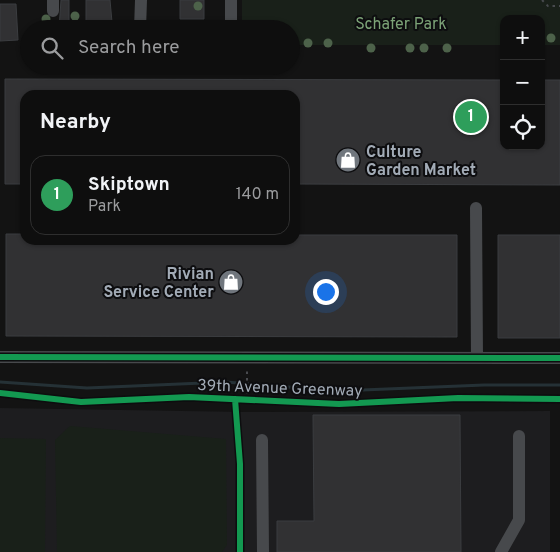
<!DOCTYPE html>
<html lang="en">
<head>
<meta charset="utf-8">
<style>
  body { margin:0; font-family:Overpass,sans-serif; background:#1c1c1c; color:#f1f3f6 }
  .controls { position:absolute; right:15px; top:15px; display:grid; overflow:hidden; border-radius:10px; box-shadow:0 1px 4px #0004 }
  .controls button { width:45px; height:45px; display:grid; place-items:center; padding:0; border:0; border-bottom:1px solid #2e2e2e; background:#0e0e0e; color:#f1f3f6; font:25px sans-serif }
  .you { position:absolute; left:325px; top:291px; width:18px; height:18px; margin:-12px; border:4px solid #fff; border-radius:50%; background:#1a73e8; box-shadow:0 0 0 8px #1a73e833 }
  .badge { display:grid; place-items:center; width:32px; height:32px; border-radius:50%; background:#0f766e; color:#fff; font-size:16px; font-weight:700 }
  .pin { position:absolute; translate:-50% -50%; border:2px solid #fff; box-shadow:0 1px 5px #0006 }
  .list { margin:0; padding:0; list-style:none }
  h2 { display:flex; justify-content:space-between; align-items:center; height:65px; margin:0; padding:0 20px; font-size:21px }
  h2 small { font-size:16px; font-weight:400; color:#9b9c9e }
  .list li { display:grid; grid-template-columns:32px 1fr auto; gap:15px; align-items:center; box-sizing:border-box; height:80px; margin:0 10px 10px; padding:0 10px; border:1px solid #2e2e2e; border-radius:15px }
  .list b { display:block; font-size:19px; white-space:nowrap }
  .list p { margin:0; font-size:16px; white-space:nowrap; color:#9b9c9e }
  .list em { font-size:16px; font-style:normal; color:#9b9c9e }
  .icon { flex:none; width:28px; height:28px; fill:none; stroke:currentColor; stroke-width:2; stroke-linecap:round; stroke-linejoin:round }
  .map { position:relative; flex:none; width:560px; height:552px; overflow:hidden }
  .search { position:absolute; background:#0e0e0e; box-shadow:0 1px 4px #0004; left:20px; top:20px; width:280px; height:55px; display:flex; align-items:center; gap:12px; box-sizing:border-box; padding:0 18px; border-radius:28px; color:#9b9c9e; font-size:19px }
  .panel { position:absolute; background:#0e0e0e; box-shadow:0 1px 4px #0004; left:20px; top:90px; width:280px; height:155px; border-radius:15px }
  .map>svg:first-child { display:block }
</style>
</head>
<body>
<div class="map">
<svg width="560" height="552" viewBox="0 0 560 552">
  <rect width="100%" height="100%" fill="#131313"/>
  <!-- built -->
  <path fill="#1d1d1f" d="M0 408 244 412 550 411V552H0Z"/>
  <!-- green -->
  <path fill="#192019" d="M242 0H560V45H541V19H504V45H291V29H242Z
    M70 426 226 439 227 545 222 552H57L55 440Z
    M0 438 46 439 45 552H0Z"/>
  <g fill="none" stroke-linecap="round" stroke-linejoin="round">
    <!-- stream -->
    <path stroke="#253136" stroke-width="3" d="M0 382 87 388 226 382 338 391 484 385H560"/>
  </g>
  <!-- building -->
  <path fill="#313133" stroke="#3b3d40" d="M61 0H69V29H59Z
    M86 0H110L112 22H108L109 29H86Z
    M180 0H204V19H180Z
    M0 4H16L18 40 0 41Z
    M5 79 504 80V146H541V80H560V185L295 184V95H25V184H5Z
    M6 234H25V240H295V235H457V337L6 336Z
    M498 235H560V338H498Z
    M313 415H460L461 552H277V521H314Z"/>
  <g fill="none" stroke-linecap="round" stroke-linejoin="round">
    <!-- path -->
    <path stroke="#484a4e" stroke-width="2" stroke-dasharray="2.5 4" stroke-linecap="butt" d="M542 0 548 6H560
      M247 400V370"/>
    <!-- minor -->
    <path stroke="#47494c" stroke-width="12" d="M53 0V11
      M231 0V29
      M140 29 141 0
      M476 208 477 358
      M0 357 560 358
      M262 440 263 552
      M501 552 519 520V436"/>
    <defs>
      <path id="cycleway" d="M0 357 560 358
        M0 393 81 402 189 397 339 404 458 398 560 399
        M235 399 240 464V552"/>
    </defs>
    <!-- cycleway casing -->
    <use href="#cycleway" stroke="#0d0d0f" stroke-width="9"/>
    <!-- cycleway -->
    <use href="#cycleway" stroke="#139951" stroke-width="6"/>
  </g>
  <!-- trees -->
  <g fill="#4d624a">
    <circle cx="198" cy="6" r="4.5"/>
    <circle cx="75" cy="16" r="4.5"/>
    <circle cx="46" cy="19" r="4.5"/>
    <circle cx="551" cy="38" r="4.5"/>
    <circle cx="308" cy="43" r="4.5"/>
    <circle cx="328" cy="43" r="4.5"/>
    <circle cx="371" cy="48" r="4.5"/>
    <circle cx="410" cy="48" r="4.5"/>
    <circle cx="424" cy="48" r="4.5"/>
    <circle cx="447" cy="48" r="4.5"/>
  </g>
  <!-- icons -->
  <defs>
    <symbol id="shop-disc" viewBox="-11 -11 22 22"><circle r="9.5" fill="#70767d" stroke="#0d0d0f"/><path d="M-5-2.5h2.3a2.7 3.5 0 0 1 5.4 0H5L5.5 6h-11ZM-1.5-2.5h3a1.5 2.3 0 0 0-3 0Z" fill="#fff"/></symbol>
  </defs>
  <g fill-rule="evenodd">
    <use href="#shop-disc" x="334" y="146" width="28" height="28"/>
    <use href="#shop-disc" x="217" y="268" width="28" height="28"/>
  </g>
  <g text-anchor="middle" stroke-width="4" stroke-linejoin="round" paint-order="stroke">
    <!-- park labels -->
    <g font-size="16" fill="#7ca377" stroke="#0d0d0f">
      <text x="401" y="29">Schafer Park</text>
    </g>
    <!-- poi labels -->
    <g font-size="16" font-weight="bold" fill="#a2abb6" stroke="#0d0d0f" text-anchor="start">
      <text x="366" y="157">Culture<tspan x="366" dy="18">Garden Market</tspan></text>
      <text x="214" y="279" text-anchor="end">Rivian<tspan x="214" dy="18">Service Center</tspan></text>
    </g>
    <!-- street labels -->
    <g font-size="16" fill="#a2abb6" stroke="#0d0d0f">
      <text transform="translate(280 387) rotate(2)" y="6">39th Avenue Greenway</text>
    </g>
  </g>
</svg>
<div class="controls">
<button>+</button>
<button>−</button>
<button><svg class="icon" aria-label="locate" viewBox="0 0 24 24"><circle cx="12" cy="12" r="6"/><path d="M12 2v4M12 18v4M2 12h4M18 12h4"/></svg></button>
</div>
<div class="you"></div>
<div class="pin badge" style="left:471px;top:117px;background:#2e9e5b">1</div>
<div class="search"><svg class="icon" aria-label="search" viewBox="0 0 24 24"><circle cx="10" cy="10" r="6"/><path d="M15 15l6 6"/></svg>Search here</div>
<section class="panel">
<h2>Nearby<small></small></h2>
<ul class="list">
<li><span class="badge" style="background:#2e9e5b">1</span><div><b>Skiptown</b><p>Park</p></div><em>140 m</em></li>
</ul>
</section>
</div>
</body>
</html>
